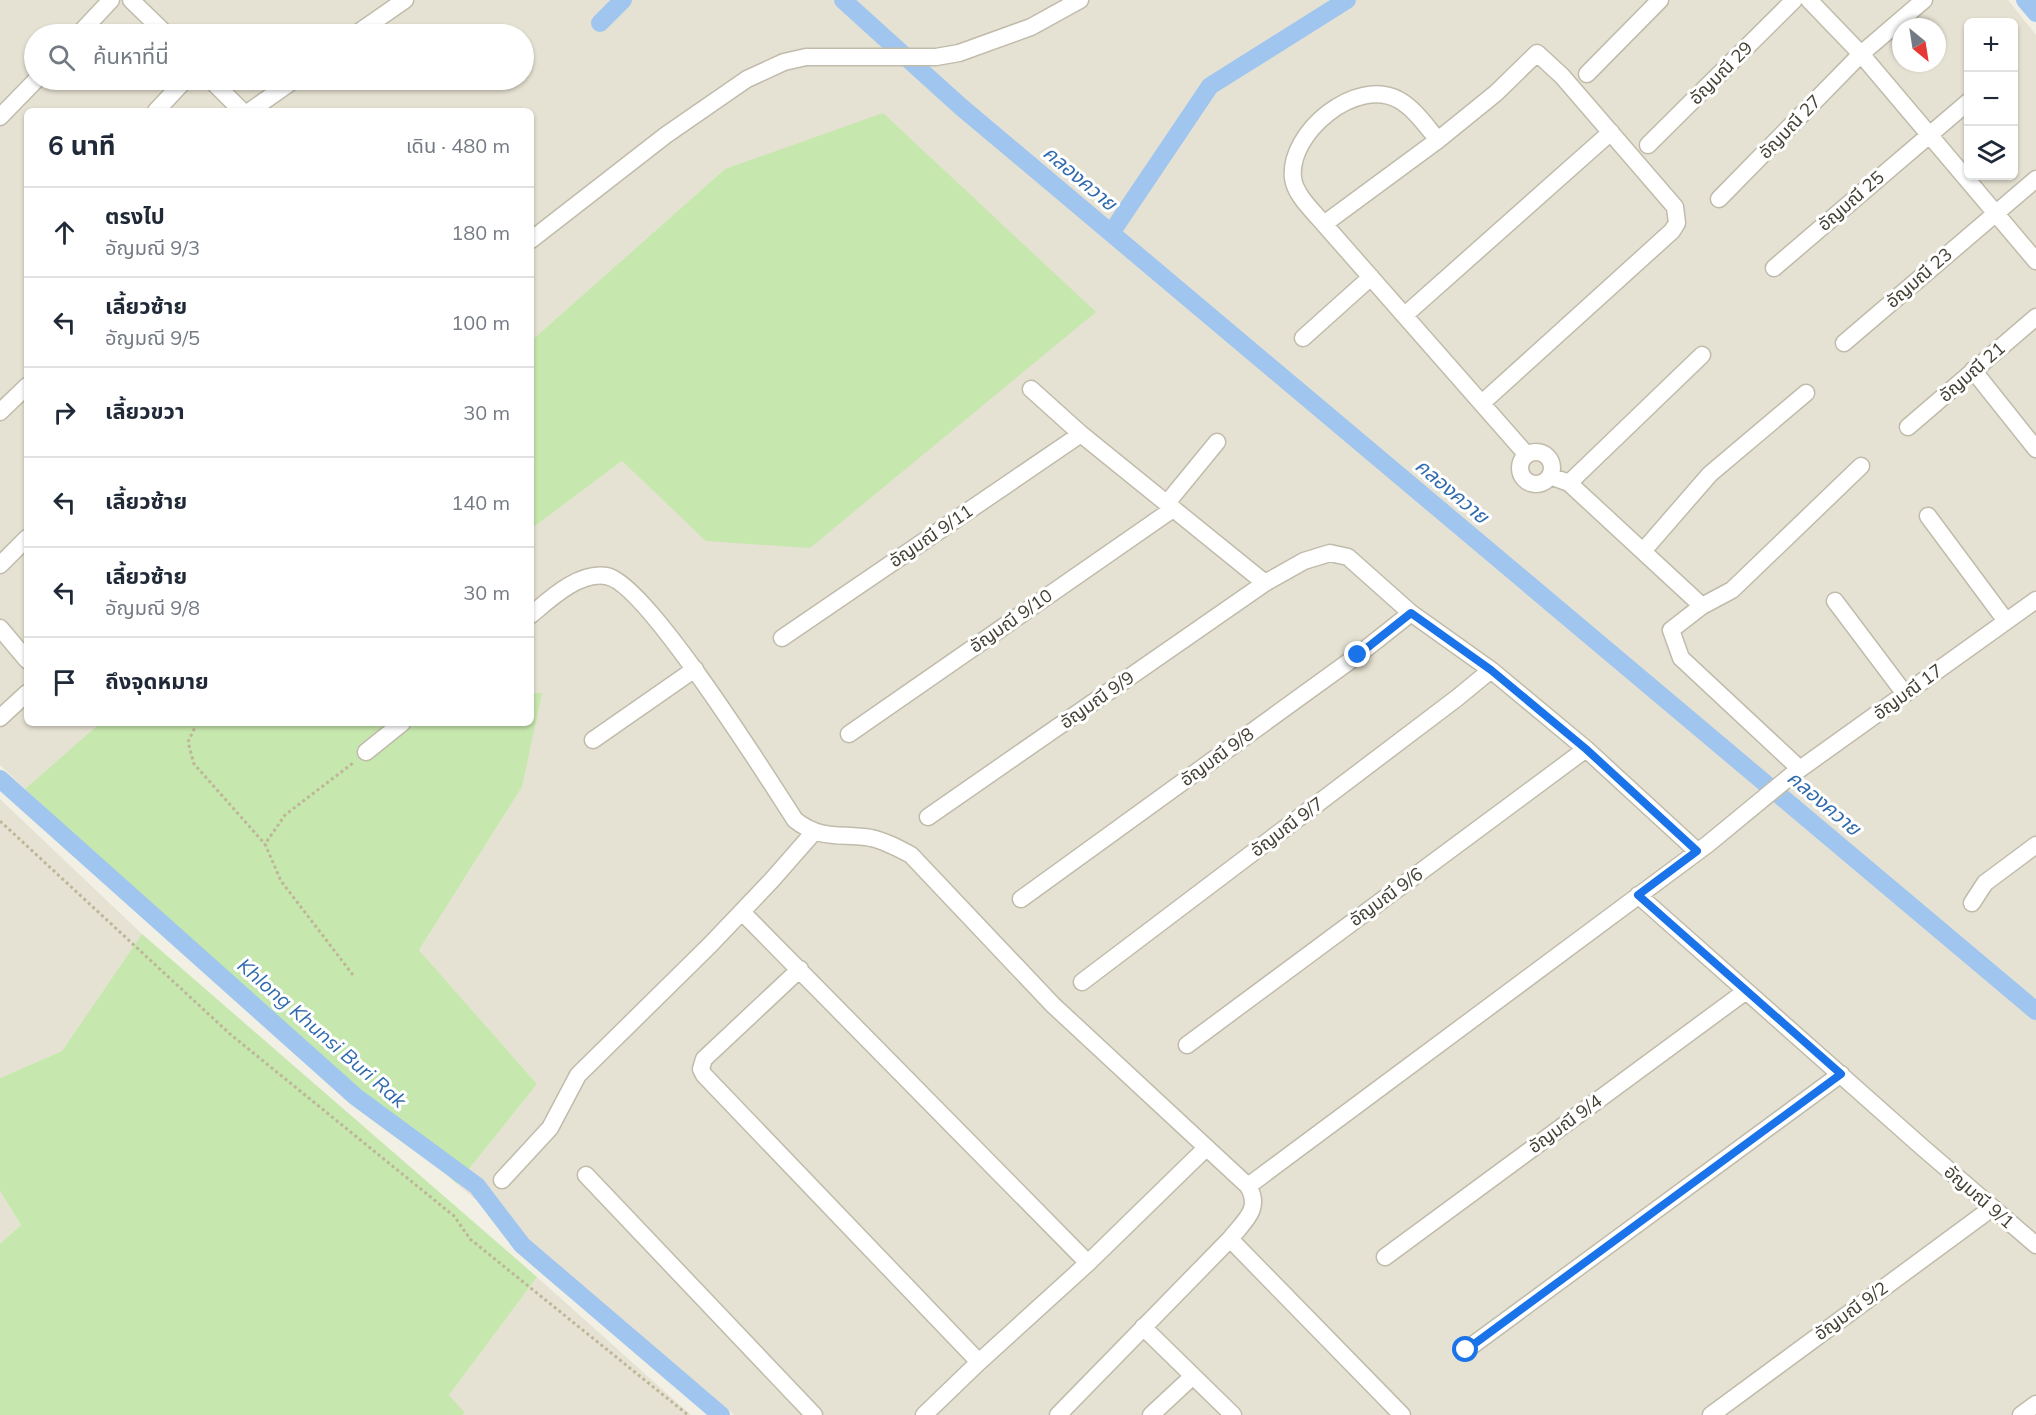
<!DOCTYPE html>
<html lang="th">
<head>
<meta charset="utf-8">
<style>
  body { margin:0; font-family:Mulish,"Noto Sans Thai",sans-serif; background:#f6f6f7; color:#1f2937 }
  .controls { position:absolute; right:18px; top:18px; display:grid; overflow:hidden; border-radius:9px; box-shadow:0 2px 4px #0004 }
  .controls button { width:54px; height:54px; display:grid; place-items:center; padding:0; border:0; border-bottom:2px solid #e0e1e3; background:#fff; color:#1f2937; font:30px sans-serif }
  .compass { position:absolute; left:1892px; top:18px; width:54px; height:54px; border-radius:50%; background:#fff; box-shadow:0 2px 4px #0004; rotate:150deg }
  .stop { position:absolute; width:18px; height:18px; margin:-14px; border:4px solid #1a73e8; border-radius:50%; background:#fff }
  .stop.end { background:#1a73e8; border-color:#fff; box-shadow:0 2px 6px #0008 }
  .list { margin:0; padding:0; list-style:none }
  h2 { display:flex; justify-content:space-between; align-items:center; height:78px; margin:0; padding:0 24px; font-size:26px }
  h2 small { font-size:20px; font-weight:400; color:#747a83 }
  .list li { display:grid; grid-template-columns:39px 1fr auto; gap:18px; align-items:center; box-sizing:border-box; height:90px; padding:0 24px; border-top:2px solid #e0e1e3 }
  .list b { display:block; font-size:22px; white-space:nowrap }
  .list p { margin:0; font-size:20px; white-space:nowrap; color:#747a83 }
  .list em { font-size:20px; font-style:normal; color:#747a83 }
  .icon { flex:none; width:33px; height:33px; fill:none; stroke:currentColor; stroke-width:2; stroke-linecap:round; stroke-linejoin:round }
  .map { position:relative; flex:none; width:2036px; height:1415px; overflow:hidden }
  .search { position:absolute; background:#fff; box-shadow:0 2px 4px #0004; left:24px; top:24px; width:510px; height:66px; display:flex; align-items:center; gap:15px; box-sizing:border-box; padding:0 21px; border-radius:33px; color:#747a83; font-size:22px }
  .panel { position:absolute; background:#fff; box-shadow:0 2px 4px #0004; left:24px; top:108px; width:510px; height:618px; border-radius:9px }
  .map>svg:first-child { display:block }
</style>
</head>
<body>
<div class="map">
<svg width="2036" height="1415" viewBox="0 0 2036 1415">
  <rect width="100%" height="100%" fill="#f2f0e5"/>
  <!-- residential -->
  <path fill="#e6e2d3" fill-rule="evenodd" d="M0 0H2008L2036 35V1415H734L457 1184 537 1084 419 950 522 787 541 693H531V529L622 461 706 540 725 169 531 341V111H27V723H100L25 789 0 765ZM1968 22H2014V176H1968ZM1901 27H1937V63H1901ZM34 34H524V80H34Z
    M0 799 142 934 62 1051 0 1078Z
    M0 1191 21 1225 0 1244Z
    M537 1277 691 1415H462L464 1413 449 1395Z"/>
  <!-- green -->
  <path fill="#c6e7ad" d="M883 113 1096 312 810 548 706 541 622 461 531 529V341L725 169Z
    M531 693H542L522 787 419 950 537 1084 457 1184 198 950 25 789 100 723H531Z
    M142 934 537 1277 449 1395 465 1413 462 1415H0V1244L21 1225 0 1191V1078L62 1051Z"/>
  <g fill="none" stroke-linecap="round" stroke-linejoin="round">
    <!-- canal -->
    <path stroke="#a0c6ef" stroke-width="18" d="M843 0 960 106 2036 1011
      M2025 0 2036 13
      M600 23 623 0
      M1111 233 1210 86 1347 0
      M0 779 356 1097 477 1186 522 1245 721 1415"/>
    <defs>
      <path id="street" d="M131 0 166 34
        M1809 0 1861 54 2036 261
        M79 34 111 0
        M356 34 405 0
        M1587 74 1660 0
        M211 80 242 111
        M156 111 185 80
        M250 111 294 80
        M0 117 36 80
        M1438 140C1426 126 1415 109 1399 100 1356 76 1288 133 1293 178 1295 195 1313 211 1324 224L1527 455
        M1648 145 1794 0
        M1719 199 1861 54 1924 0
        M1324 224 1438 140 1496 93 1537 53 1562 76 1675 207 1677 223 1672 231 1482 403
        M531 240 666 135 747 79 784 62 806 57H936L959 53 1031 27 1080 0
        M1774 268 1968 102
        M1405 315 1611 132
        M1303 338 1371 277
        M1844 343 2036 179
        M1973 370 2036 449
        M1031 389 1081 434 1265 583 1304 561 1330 553 1348 557 1411 613 1491 670 1586 749 1697 851
        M0 412 27 386
        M1908 427 2036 317
        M1520 468a16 16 0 1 1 32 0a16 16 0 1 1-32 0Z
        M1550 476 1569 483 1702 606 1671 630 1681 658 1800 769
        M1569 483 1702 355
        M1167 503 1217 442
        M1928 516 2006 621
        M1644 550 1710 474 1806 393
        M0 565 27 538
        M1835 601 1905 694
        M1702 606 1732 590 1861 466
        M531 615C550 599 578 572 606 576 645 581 769 780 795 820 822 841 841 833 871 838 885 841 898 848 911 855L1053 1005 1248 1186C1262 1209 1244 1221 1230 1239L1058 1415
        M0 628 27 660
        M782 638 1081 434
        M0 718 27 693
        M849 734 1173 509
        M593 740 695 669
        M366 752 402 723
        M928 817 1265 583
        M1638 895 1922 1147 2036 1245
        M1021 899 1358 655 1411 613
        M1972 903 1985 883 2036 845
        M742 912 1088 1263
        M800 969 704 1059 701 1069 704 1075 979 1362
        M1082 982 1457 698 1491 670
        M1187 1045 1586 749
        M586 1175 814 1415
        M502 1180 550 1128 578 1075 710 945 771 881 814 832
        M1248 1186 1708 844 1793 774 2036 600
        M1230 1239 1402 1415
        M1385 1257 1746 991
        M1143 1327 1233 1415
        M1466 1350 1841 1074
        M924 1415 979 1362 1088 1263 1206 1148
        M1151 1415 1193 1376
        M1711 1415 1992 1208
        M2021 1415 2036 1404"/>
    </defs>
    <!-- street casing -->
    <use href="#street" stroke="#c0bbaa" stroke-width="19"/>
    <!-- path -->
    <path stroke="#bfb699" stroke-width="3" stroke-dasharray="3 3" stroke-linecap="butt" d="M197 723 188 742 194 764 265 844
      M0 821 230 1034 454 1216 470 1239 688 1415
      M353 975 281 881 265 844 285 815 353 763"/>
    <!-- street -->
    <use href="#street" stroke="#fff" stroke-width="16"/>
  </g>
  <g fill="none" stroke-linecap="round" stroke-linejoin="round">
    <!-- route -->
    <path stroke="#1a73e8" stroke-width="8" d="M1358 655 1411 613 1491 670 1586 749 1697 851 1638 895 1841 1074 1466 1350"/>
  </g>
  <g text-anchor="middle" stroke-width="6" stroke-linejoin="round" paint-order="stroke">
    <!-- street labels -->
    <g font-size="18" fill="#444034" stroke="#fff">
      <text transform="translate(1721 73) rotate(-45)" y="6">อัญมณี 29</text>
      <text transform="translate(1790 127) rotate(-46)" y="6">อัญมณี 27</text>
      <text transform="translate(1851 201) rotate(-41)" y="6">อัญมณี 25</text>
      <text transform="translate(1919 278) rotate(-41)" y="6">อัญมณี 23</text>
      <text transform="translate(1972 372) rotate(-41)" y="6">อัญมณี 21</text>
      <text transform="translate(931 536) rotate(-34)" y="6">อัญมณี 9/11</text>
      <text transform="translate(1011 621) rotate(-35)" y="6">อัญมณี 9/10</text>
      <text transform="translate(1908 692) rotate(-36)" y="6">อัญมณี 17</text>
      <text transform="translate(1097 700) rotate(-35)" y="6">อัญมณี 9/9</text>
      <text transform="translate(1217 757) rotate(-36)" y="6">อัญมณี 9/8</text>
      <text transform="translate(1287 827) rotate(-37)" y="6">อัญมณี 9/7</text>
      <text transform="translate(1386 897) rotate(-36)" y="6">อัญมณี 9/6</text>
      <text transform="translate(1565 1124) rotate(-36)" y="6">อัญมณี 9/4</text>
      <text transform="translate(1979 1197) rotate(41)" y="6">อัญมณี 9/1</text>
      <text transform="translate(1851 1311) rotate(-36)" y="6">อัญมณี 9/2</text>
    </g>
    <!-- water labels -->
    <g font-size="20" font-style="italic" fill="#2f6aaf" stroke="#fff">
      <text transform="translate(1080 178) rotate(40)" y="7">คลองควาย</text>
      <text transform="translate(1452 491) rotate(40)" y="7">คลองควาย</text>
      <text transform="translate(1824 803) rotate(40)" y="7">คลองควาย</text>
      <text transform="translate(322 1033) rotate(41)" y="7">Khlong Khunsi Buri Rak</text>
    </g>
  </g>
</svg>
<div class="controls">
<button>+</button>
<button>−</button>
<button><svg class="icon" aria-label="layers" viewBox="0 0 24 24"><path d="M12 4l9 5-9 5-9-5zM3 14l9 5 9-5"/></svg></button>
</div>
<svg class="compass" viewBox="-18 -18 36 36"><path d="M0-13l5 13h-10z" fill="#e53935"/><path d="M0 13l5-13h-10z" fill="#747a83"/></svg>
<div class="stop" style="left:1466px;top:1350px"></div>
<div class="stop end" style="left:1358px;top:655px"></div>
<div class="search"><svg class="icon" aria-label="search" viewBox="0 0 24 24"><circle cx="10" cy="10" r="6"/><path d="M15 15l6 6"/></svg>ค้นหาที่นี่</div>
<section class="panel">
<h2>6 นาที<small>เดิน · 480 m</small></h2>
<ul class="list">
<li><svg class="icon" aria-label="ahead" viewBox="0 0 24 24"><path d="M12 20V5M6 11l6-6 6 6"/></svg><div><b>ตรงไป</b><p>อัญมณี 9/3</p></div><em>180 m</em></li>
<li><svg class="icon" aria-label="left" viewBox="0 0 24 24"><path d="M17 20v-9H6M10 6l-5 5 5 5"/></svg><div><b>เลี้ยวซ้าย</b><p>อัญมณี 9/5</p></div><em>100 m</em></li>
<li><svg class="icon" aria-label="right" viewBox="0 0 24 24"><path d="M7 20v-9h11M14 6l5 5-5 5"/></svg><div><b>เลี้ยวขวา</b></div><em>30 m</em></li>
<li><svg class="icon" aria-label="left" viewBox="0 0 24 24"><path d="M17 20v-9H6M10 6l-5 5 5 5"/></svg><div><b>เลี้ยวซ้าย</b></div><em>140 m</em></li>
<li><svg class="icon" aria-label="left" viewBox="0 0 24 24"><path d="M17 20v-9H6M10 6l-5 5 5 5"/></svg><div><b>เลี้ยวซ้าย</b><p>อัญมณี 9/8</p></div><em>30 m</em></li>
<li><svg class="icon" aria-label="arrive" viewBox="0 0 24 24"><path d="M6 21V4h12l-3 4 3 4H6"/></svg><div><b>ถึงจุดหมาย</b></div></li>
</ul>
</section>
</div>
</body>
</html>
